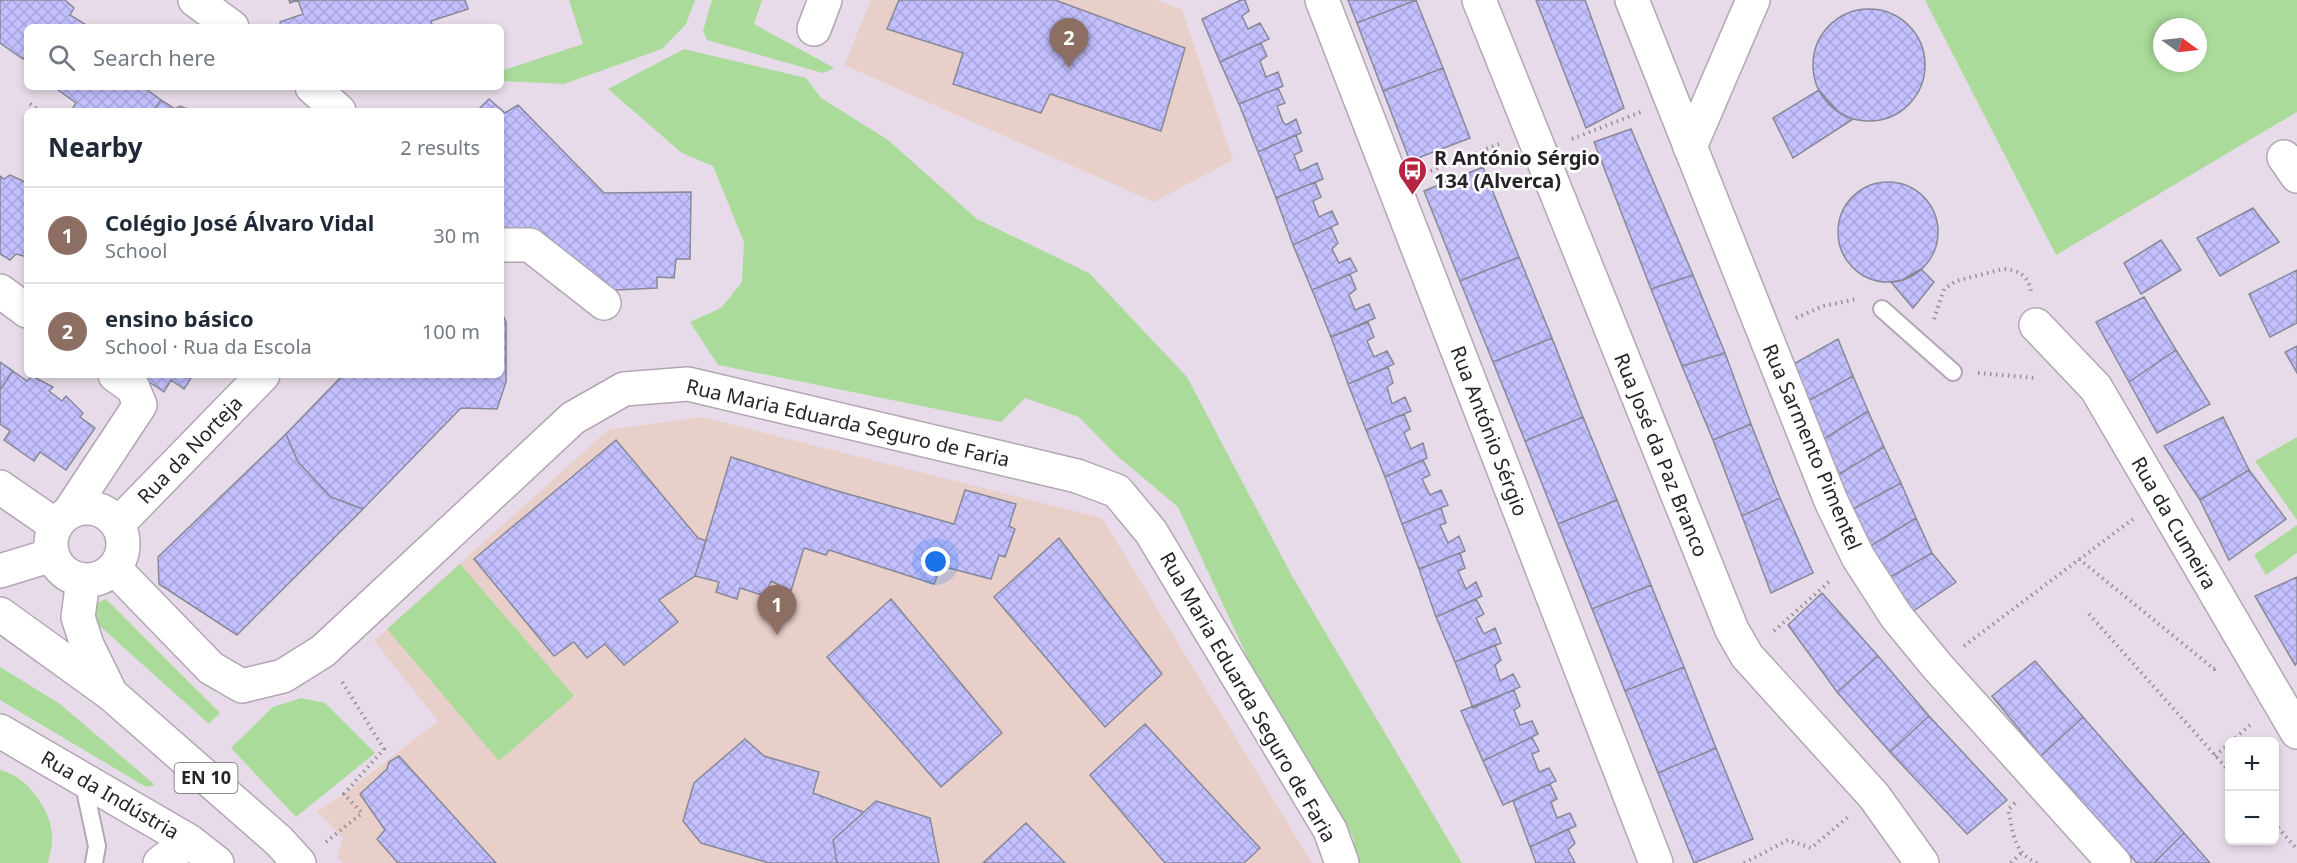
<!DOCTYPE html>
<html lang="en">
<head>
<meta charset="utf-8">
<style>
  body { margin:0; font-family:"Noto Sans",sans-serif; background:#f2f2f3; color:#1f2937 }
  .controls { position:absolute; right:18px; bottom:18px; display:grid; overflow:hidden; border-radius:9px; box-shadow:0 3px 9px #0003 }
  .controls button { width:54px; height:54px; display:grid; place-items:center; padding:0; border:0; border-bottom:2px solid #e0e1e3; background:#fff; color:#1f2937; font:30px sans-serif }
  .compass { position:absolute; left:2153px; top:18px; width:54px; height:54px; border-radius:50%; background:#fff; box-shadow:0 3px 9px #0003; rotate:105deg }
  .you { position:absolute; left:936px; top:562px; width:21px; height:21px; margin:-15px; border:4px solid #fff; border-radius:50%; background:#1a73e8; box-shadow:0 0 0 9px #1a73e833 }
  .badge { display:grid; place-items:center; width:39px; height:39px; border-radius:50%; background:#0b8043; color:#fff; font-size:20px; font-weight:700 }
  .pin { position:absolute; translate:-50% -50px; filter:drop-shadow(0 2px 3px #0008) }
  .pin::after { content:''; position:absolute; top:32px; width:21px; height:18px; background:inherit; clip-path:polygon(0 0,100% 0,50% 100%) }
  .list { margin:0; padding:0; list-style:none }
  h2 { display:flex; justify-content:space-between; align-items:center; height:78px; margin:0; padding:0 24px; font-size:26px }
  h2 small { font-size:20px; font-weight:400; color:#747a83 }
  .list li { display:grid; grid-template-columns:39px 1fr auto; gap:18px; align-items:center; box-sizing:border-box; height:96px; padding:0 24px; border-top:2px solid #e0e1e3 }
  .list b { display:block; font-size:22px; white-space:nowrap }
  .list p { margin:0; font-size:20px; white-space:nowrap; color:#747a83 }
  .list em { font-size:20px; font-style:normal; color:#747a83 }
  .icon { flex:none; width:33px; height:33px; fill:none; stroke:currentColor; stroke-width:2; stroke-linecap:round; stroke-linejoin:round }
  .map { position:relative; flex:none; width:2297px; height:863px; overflow:hidden }
  .search { position:absolute; background:#fff; box-shadow:0 3px 9px #0003; left:24px; top:24px; width:480px; height:66px; display:flex; align-items:center; gap:15px; box-sizing:border-box; padding:0 21px; border-radius:9px; color:#747a83; font-size:22px }
  .panel { position:absolute; background:#fff; box-shadow:0 3px 9px #0003; left:24px; top:108px; width:480px; height:270px; border-radius:9px }
  .map>svg:first-child { display:block }
</style>
</head>
<body>
<div class="map">
<svg width="2297" height="863" viewBox="0 0 2297 863">
  <defs>
    <pattern id="building-cross-hatch" width="8" height="8" patternUnits="userSpaceOnUse" patternTransform="scale(1.5)"><rect width="8" height="8" fill="#c3c0ff"/><path d="M0 0l8 8M0 8l8-8" fill="none" stroke="#a8a5db"/></pattern>
  </defs>
  <rect width="100%" height="100%" fill="#e8dbe9"/>
  <!-- education -->
  <path fill="#e9cfca" d="M871 0H1157L1182 10 1233 160 1154 202 844 65Z
    M702 417 1102 518 1312 863H343L337 857 343 838 317 811 344 794 438 721 374 641 608 430Z"/>
  <!-- green -->
  <path fill="#aadb9a" fill-rule="evenodd" d="M569 0H695L686 24 662 49 564 84 501 81V71L583 44Z
    M712 0H762L754 24 834 68 823 73 707 40 703 31Z
    M1925 0H2297V112L2056 255ZM2162 27H2198V63H2162Z
    M684 49 806 78 821 98 888 140 977 219 1089 273 1187 377 1292 576 1462 863H1357L1353 837 1258 680 1178 507 1116 455 1079 417 1025 398 1001 422 718 365 690 322 721 308 742 282 744 242 713 166 682 153 608 89Z
    M2297 437V520L2255 461Z
    M2297 525V553L2266 575 2254 555Z
    M460 564 574 696 499 761 387 629Z
    M106 599 220 713 209 724 93 620 94 604Z
    M0 667 60 704 155 785 146 787 0 700Z
    M301 698 325 703 375 753 296 817 231 748 273 707Z
    M0 770C27 775 54 813 52 840 52 848 49 856 48 863H0Z"/>
  <!-- building -->
  <path fill="url(#building-cross-hatch)" stroke="#888897" stroke-width="1.5" d="M0 0H65L74 8 70 15 88 26 27 27V53L23 59 0 43Z
    M289 0H465L468 9 431 21 433 27H281L280 22 303 14 298 0 290 3Z
    M899 0H1055L1185 48 1161 131 1050 94 1041 113 953 84 963 53 887 29Z
    M1241 0H1245L1249 11 1242 16 1248 29 1260 23 1269 39 1220 62 1202 19Z
    M1348 0H1416L1357 23Z
    M1416 0 1443 68 1383 91 1357 23Z
    M1536 0H1585L1624 108 1586 128Z
    M1813 65a56 56 0 1 1 112 0a56 56 0 1 1-112 0Z
    M1261 43 1267 56 1260 61 1266 77 1278 72 1283 86 1239 104 1220 62Z
    M1443 68 1470 138 1410 161 1383 91Z
    M54 87H147L146 89 161 100 153 111H71L76 103Z
    M1278 88 1285 103 1277 106 1283 122 1286 125 1296 119 1301 133 1258 152 1239 104Z
    M1819 90 1838 112 1853 119 1793 158 1773 118Z
    M489 99 505 113 518 105 604 193 691 192 690 259H676L674 278 657 277V288L595 291 588 284 559 290 501 232V111H477Z
    M161 100 175 109 180 106 193 111H153Z
    M1631 129 1693 275 1651 289 1594 142Z
    M1296 135 1302 151 1294 155 1300 171 1317 163 1323 179 1276 198 1258 152Z
    M1483 167 1519 257 1460 281 1424 191Z
    M10 175 27 183V257L16 254 10 260 0 254V176L4 179Z
    M1838 232a50 50 0 1 1 100 0a50 50 0 1 1-100 0Z
    M1315 182 1321 197 1313 201 1319 217 1332 211 1338 224 1293 245 1276 198Z
    M2253 208 2279 242 2220 276 2197 238Z
    M1331 227 1338 243 1332 249 1339 263 1350 258 1357 271 1312 290 1293 245Z
    M2161 240 2181 270 2141 294 2124 263Z
    M1519 257 1552 338 1493 362 1460 281Z
    M1921 269 1934 282 1913 308 1891 282 1902 280Z
    M2297 270V323L2270 337 2249 294Z
    M1350 274 1356 289 1349 295 1355 310 1369 304 1375 318 1331 337 1312 290Z
    M1693 275 1725 353 1682 366 1651 289Z
    M2144 297 2176 350 2129 382 2096 322Z
    M501 311 506 322V382L497 409 461 408 363 509 331 497 298 462 286 434 343 375H501Z
    M1368 322 1374 337 1367 341 1374 357 1387 351 1394 364 1348 384 1331 337Z
    M1552 338 1583 417 1525 441 1493 362Z
    M1838 339 1853 376 1808 401 1790 366Z
    M2297 346V373L2285 352Z
    M2176 350 2210 404 2157 433 2129 382Z
    M1725 353 1751 424 1713 440 1682 366Z
    M0 362 13 371 0 390Z
    M1388 367 1393 383 1387 387 1392 404 1405 397 1411 411 1366 430 1348 384Z
    M13 371 27 381 32 376 53 387 49 391 62 401 66 396 83 413 80 417 95 428 66 470 40 452 34 461 4 440 10 431 0 424V390Z
    M139 375H193L184 389 171 380 164 392Z
    M1853 376 1868 411 1821 441 1808 401Z
    M1868 411 1884 447 1836 476 1821 441Z
    M1404 414 1410 429 1404 433 1411 449 1423 443 1427 458 1385 477 1366 430Z
    M1583 417 1617 500 1558 524 1525 441Z
    M2223 417 2249 470 2200 500 2164 446Z
    M1751 424 1780 498 1742 516 1713 440Z
    M286 434 298 462 331 497 363 509 237 635 159 584 158 557Z
    M616 440 698 538 706 541 695 576 659 600 678 622 624 665 605 644 587 658 574 642 554 656 474 559Z
    M1884 447 1901 483 1853 509 1836 476Z
    M731 457 834 490 954 524 965 490 1016 504 1009 526 1015 529 1005 557 999 555 991 579 941 566 934 584 829 550 826 555 804 548 791 591 771 581 765 596 740 588 737 599 716 592 719 582 695 576Z
    M1423 460 1430 475 1422 479 1430 495 1441 490 1448 505 1402 524 1385 477Z
    M2249 470 2286 519 2229 560 2200 500Z
    M1901 483 1916 518 1869 547 1853 509Z
    M1780 498 1813 573 1771 593 1742 516Z
    M1617 500 1651 585 1592 609 1558 524Z
    M1441 508 1446 523 1440 525 1448 543 1459 536 1465 551 1419 569 1402 524Z
    M1916 518 1932 553 1887 579 1869 547Z
    M1059 538 1162 674 1105 727 994 597Z
    M1460 553 1465 568 1458 571 1466 589 1476 582 1482 596 1436 617 1419 569Z
    M1932 553 1956 582 1912 612 1887 579Z
    M2297 577V663L2295 665 2255 596Z
    M1651 585 1684 667 1625 691 1592 609Z
    M1822 593 1878 656 1837 692 1788 625Z
    M891 599 1002 733 941 787 827 657Z
    M1476 599 1484 614 1476 618 1484 634 1495 628 1501 643 1455 662 1436 617Z
    M1495 645 1501 660 1495 665 1500 681 1513 674 1520 687 1473 708 1455 662Z
    M1878 656 1929 716 1890 752 1837 692Z
    M2035 661 2083 717 2041 756 1992 696Z
    M1684 667 1716 748 1658 773 1625 691Z
    M1514 690 1520 706 1514 710 1520 725 1532 721 1538 734 1483 761 1461 711Z
    M1929 716 2007 800 1967 834 1890 752Z
    M2083 717 2184 833 2154 863H2137L2041 756Z
    M1145 724 1260 848 1244 863H1165L1090 775Z
    M1532 737 1539 751 1532 754 1539 772 1549 768 1556 781 1503 805 1483 761Z
    M745 739 764 756 819 772 813 793 864 812 833 840 837 863H769L701 843 683 821 694 783Z
    M1716 748 1753 839 1694 863 1658 773Z
    M399 756 496 863H398L377 839 385 830 360 794 387 769 389 762Z
    M1550 784 1557 799 1551 802 1557 818 1570 813 1576 826 1530 847 1513 801Z
    M876 801 930 818 939 863H837L833 840Z
    M1026 823 1065 863H983Z
    M1568 829 1575 843 1568 850 1575 863H1536L1530 847Z
    M2184 833 2210 863H2154Z"/>
  <g fill="none" stroke-linecap="round" stroke-linejoin="round">
    <defs>
      <path id="service" d="M1882 309 1953 372
        M83 781 97 846 94 863"/>
      <path id="minor" d="M195 0 232 27
        M1479 0 1732 630 1747 656 1874 796 1922 863
        M1632 0 1831 501 1858 557 1896 616 1937 666 2114 863
        M814 29 825 0
        M312 87 339 111
        M1690 147 1753 0
        M2284 157 2297 176
        M501 245H530L604 303
        M0 291 27 311
        M2036 325 2096 388 2297 732
        M0 487 55 525
        M51 544a36 36 0 1 1 72 0a36 36 0 1 1-72 0Z
        M70 511 140 405 133 388 115 375
        M118 524 263 375
        M114 568 211 668 242 686 283 676 323 651 573 418 624 389 688 384 1077 476 1117 491 1151 532 1330 830 1342 863
        M0 571 52 555
        M83 580 78 617 87 645 111 694
        M0 731 189 841 217 863
        M160 863 189 841"/>
      <path id="secondary" d="M1322 0 1656 863"/>
      <path id="primary" d="M0 614 111 694 279 841 299 863"/>
    </defs>
    <!-- service casing -->
    <use href="#service" stroke="#b2a6b4" stroke-width="20"/>
    <!-- minor casing -->
    <use href="#minor" stroke="#b2a6b4" stroke-width="36"/>
    <!-- secondary casing -->
    <use href="#secondary" stroke="#b2a6b4" stroke-width="36"/>
    <!-- primary casing -->
    <use href="#primary" stroke="#b2a6b4" stroke-width="36"/>
    <!-- path -->
    <path stroke="#988e99" stroke-width="4" stroke-dasharray="1.5 4.5" stroke-linecap="butt" d="M30 104 40 111
      M1572 139 1641 112
      M1425 173 1499 144
      M1796 318 1823 306 1857 299
      M1934 319 1944 289 1956 281 2003 269C2019 270 2029 276 2031 292
      M1978 373 2036 378
      M2079 559 2214 669 2218 666
      M2089 614 2230 772
      M1774 631 1831 580
      M1964 646 2133 519
      M2231 742 2251 724
      M2215 756 2230 743
      M2015 803 2008 810C2013 832 2014 854 2037 863
      M2274 823 2297 849
      M326 842 362 813 344 794 384 749 341 680
      M1744 863 1788 840 1811 848 1848 817
      M2011 863 2022 852"/>
    <!-- service -->
    <use href="#service" stroke="#fff" stroke-width="16"/>
    <!-- minor -->
    <use href="#minor" stroke="#fff" stroke-width="33"/>
    <!-- secondary -->
    <use href="#secondary" stroke="#fff" stroke-width="33"/>
    <!-- primary -->
    <use href="#primary" stroke="#fff" stroke-width="33"/>
  </g>
  <!-- icons -->
  <defs>
    <symbol id="bus-pin" viewBox="-11 -11 22 30"><path d="M0 17L-7.5 6A9.5 9.5 0 1 1 7.5 6Z" fill="#b62441" stroke="#fff"/><path d="M-5-6H5V4H4V6H2V4H-2V6H-4V4H-5ZM-3.5-4V0h7V-4ZM-3.5 1.2v1.5H-2V1.2ZM2 1.2v1.5H3.5V1.2Z" fill="#fff"/></symbol>
  </defs>
  <g fill-rule="evenodd">
    <use href="#bus-pin" x="1396" y="154" width="33" height="45"/>
  </g>
  <g text-anchor="middle" stroke-width="5" stroke-linejoin="round" paint-order="stroke">
    <!-- shield labels -->
    <rect fill="#fff" stroke="#686569" stroke-width="1.5" x="174.5" y="763" width="63" height="30" rx="4.5"/>
    <g font-size="18" font-weight="bold" fill="#282329">
      <text x="206" y="784">EN 10</text>
    </g>
    <!-- poi labels -->
    <g font-size="20" font-weight="bold" fill="#282329" stroke="#fff" text-anchor="start">
      <text x="1434" y="165">R António Sérgio<tspan x="1434" dy="23">134 (Alverca)</tspan></text>
    </g>
    <!-- street labels -->
    <g font-size="20" fill="#282329" stroke="#fff">
      <text transform="translate(848 423) rotate(13)" y="7">Rua Maria Eduarda Seguro de Faria</text>
      <text transform="translate(1489 431) rotate(69)" y="7">Rua António Sérgio</text>
      <text transform="translate(1812 447) rotate(67)" y="7">Rua Sarmento Pimentel</text>
      <text transform="translate(190 450) rotate(-46)" y="7">Rua da Norteja</text>
      <text transform="translate(1661 455) rotate(68)" y="7">Rua José da Paz Branco</text>
      <text transform="translate(2174 523) rotate(60)" y="7">Rua da Cumeira</text>
      <text transform="translate(1248 697) rotate(60)" y="7">Rua Maria Eduarda Seguro de Faria</text>
      <text transform="translate(110 795) rotate(30)" y="7">Rua da Indústria</text>
    </g>
  </g>
</svg>
<div class="controls">
<button>+</button>
<button>−</button>
</div>
<svg class="compass" viewBox="-18 -18 36 36"><path d="M0-13l5 13h-10z" fill="#e53935"/><path d="M0 13l5-13h-10z" fill="#747a83"/></svg>
<div class="you"></div>
<div class="pin badge" style="left:777px;top:635px;background:#8d6e63">1</div>
<div class="pin badge" style="left:1069px;top:68px;background:#8d6e63">2</div>
<div class="search"><svg class="icon" aria-label="search" viewBox="0 0 24 24"><circle cx="10" cy="10" r="6"/><path d="M15 15l6 6"/></svg>Search here</div>
<section class="panel">
<h2>Nearby<small>2 results</small></h2>
<ul class="list">
<li><span class="badge" style="background:#8d6e63">1</span><div><b>Colégio José Álvaro Vidal</b><p>School</p></div><em>30 m</em></li>
<li><span class="badge" style="background:#8d6e63">2</span><div><b>ensino básico</b><p>School · Rua da Escola</p></div><em>100 m</em></li>
</ul>
</section>
</div>
</body>
</html>
